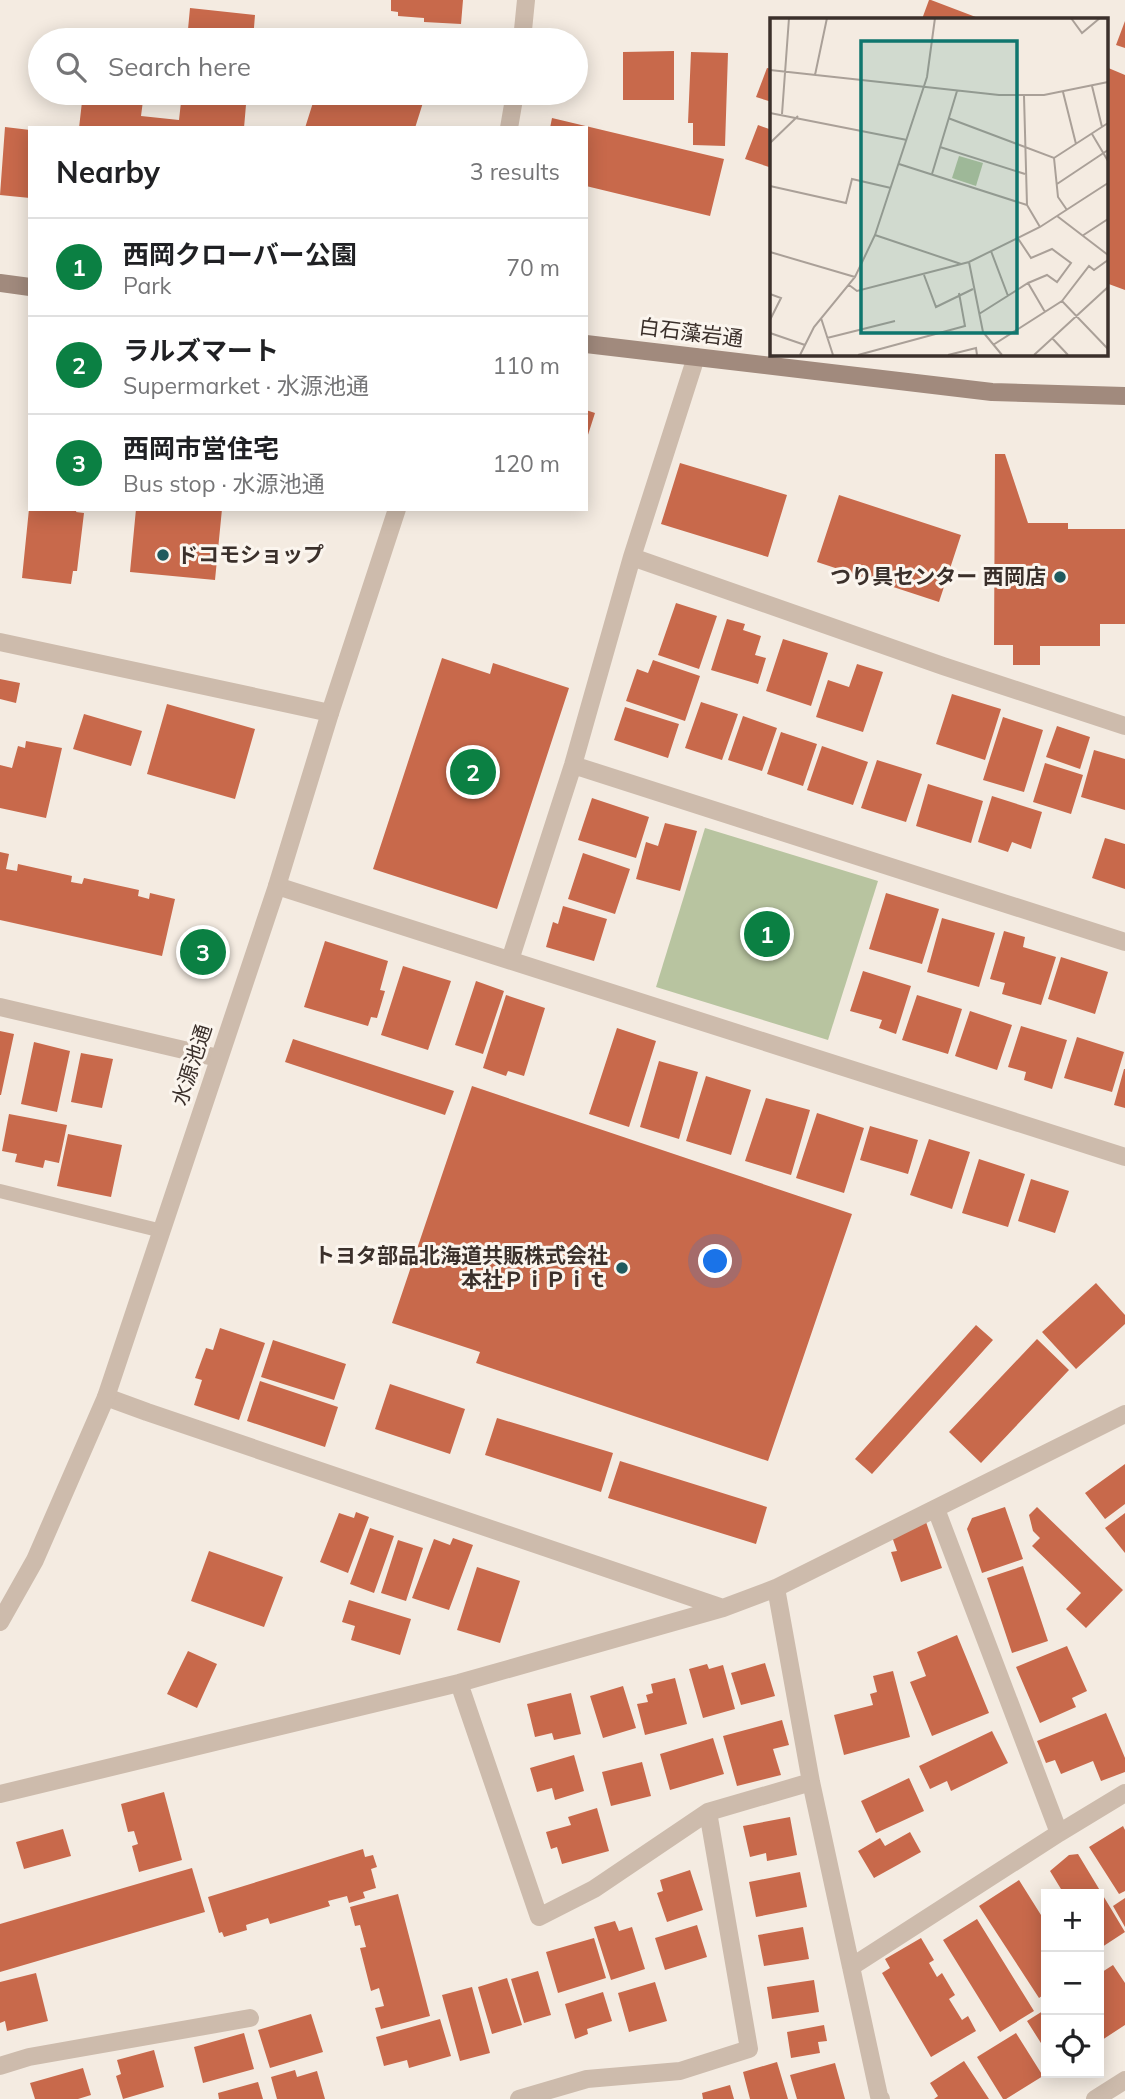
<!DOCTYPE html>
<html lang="en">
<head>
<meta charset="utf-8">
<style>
  body { margin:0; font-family:Mulish,"Noto Sans JP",sans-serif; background:#f6f6f6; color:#202124 }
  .controls { position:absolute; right:21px; bottom:21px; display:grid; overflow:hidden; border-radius:0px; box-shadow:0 4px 18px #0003 }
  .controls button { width:63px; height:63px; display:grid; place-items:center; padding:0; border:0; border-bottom:2px solid #e0e0e0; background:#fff; color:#202124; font:35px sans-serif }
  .you { position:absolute; left:716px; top:1262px; width:24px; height:24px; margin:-18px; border:5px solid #fff; border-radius:50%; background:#1a73e8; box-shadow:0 0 0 10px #1a73e833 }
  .badge { display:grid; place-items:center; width:46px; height:46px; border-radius:50%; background:#0b8043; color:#fff; font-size:23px; font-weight:700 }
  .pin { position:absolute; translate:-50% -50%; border:4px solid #fff; box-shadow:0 2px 7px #0006 }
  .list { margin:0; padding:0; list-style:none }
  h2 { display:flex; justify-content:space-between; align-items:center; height:91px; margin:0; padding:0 28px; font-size:30px }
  h2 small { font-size:23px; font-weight:400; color:#757577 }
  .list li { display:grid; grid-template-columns:46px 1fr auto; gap:21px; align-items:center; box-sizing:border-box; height:98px; padding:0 28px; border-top:2px solid #e0e0e0 }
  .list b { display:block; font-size:26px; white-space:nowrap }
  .list p { margin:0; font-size:23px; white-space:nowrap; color:#757577 }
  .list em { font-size:23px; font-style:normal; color:#757577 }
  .icon { flex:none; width:38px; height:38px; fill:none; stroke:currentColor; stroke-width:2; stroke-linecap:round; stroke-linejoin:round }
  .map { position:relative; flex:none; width:1125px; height:2099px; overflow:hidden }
  .search { position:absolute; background:#fff; box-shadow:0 4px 18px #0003; left:28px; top:28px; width:560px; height:77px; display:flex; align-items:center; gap:18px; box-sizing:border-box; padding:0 24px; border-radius:38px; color:#757577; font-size:26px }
  .panel { position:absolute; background:#fff; box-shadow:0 4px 18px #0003; left:28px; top:126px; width:560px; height:385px; border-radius:0px }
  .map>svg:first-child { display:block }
</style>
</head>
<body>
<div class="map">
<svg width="1125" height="2099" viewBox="0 0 1125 2099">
  <rect width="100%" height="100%" fill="#f4ebe1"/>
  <!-- green -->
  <path fill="#b8c4a0" d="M705 828 878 881 828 1040 656 987Z"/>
  <!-- building -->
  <path fill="#c8694b" d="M391 0H463L461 24 424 22V18L398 16V12L391 11Z
    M929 0H931L981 19H922Z
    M190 8 255 15 253 40H187Z
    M1125 21V48L1116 45Z
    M674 51V100H623V52Z
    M691 52 728 53 725 146 693 145V123H688Z
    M1106 67 1125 75V290L1106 283Z
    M767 68 772 69V102L756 97Z
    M83 93H144L141 116 179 120 182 93H247L244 128H79Z
    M316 93H426L415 128H305Z
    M552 118 724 159 710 216 586 186V128H550Z
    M758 125 772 130V168L745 159Z
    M5 127 30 130V198L0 195Z
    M586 410 595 413 587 438H586Z
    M995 454H1005L1028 523H1068V529H1125V624H1100V646H1040V665H1013V645H994Z
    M680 463 787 495 768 557 661 524Z
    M839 495 961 535 939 602 817 562Z
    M29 509H77L76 512 84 513 77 571H73L71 584 22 578Z
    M136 509H222L215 580 130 572Z
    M676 603 717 616 699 669 658 655Z
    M727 619 745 624 743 630 761 636 755 655 766 658 758 684 711 670Z
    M783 639 828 653 811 706 766 691Z
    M442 658 490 674 493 663 569 688 497 909 373 869Z
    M653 660 700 676 685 721 626 701 637 669 648 673Z
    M857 664 883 672 863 732 816 717 828 680 849 687Z
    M0 679 20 683 16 703 0 699Z
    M952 694 1001 709 985 760 936 744Z
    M701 702 738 714 722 760 685 748Z
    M167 704 255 729 235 799 147 774Z
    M625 707 679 724 668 758 614 740Z
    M84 714 142 731 131 766 73 749Z
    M743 716 777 728 762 771 728 760Z
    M1003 717 1043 730 1024 792 983 780Z
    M1057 726 1090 737 1080 769 1046 757Z
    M781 732 817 744 803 786 767 774Z
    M26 741 62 748 46 818 0 808V765L12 768 18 746 25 748Z
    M822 746 868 762 853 805 807 790Z
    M1094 750 1125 759V810L1081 797Z
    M877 760 922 774 906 822 861 808Z
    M1045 763 1083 775 1071 814 1033 802Z
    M928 784 983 801 971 843 916 826Z
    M992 796 1042 812 1031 849 1012 842 1008 852 978 842Z
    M592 798 649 817 636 858 578 840Z
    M665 823 697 831 680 891 636 879 646 842 658 846Z
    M1105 838 1125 844V889L1092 878Z
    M0 852 9 854 6 869 17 871 18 864 72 876 71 882 82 884 84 878 139 890 138 896 149 899 150 893 175 899 162 956 0 920Z
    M583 853 630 869 615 914 568 899Z
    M886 893 939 909 922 964 869 949Z
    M563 906 607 919 594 961 546 947 553 922 558 924Z
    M942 918 995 933 979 987 927 972Z
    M1004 931 1025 937 1023 947 1056 957 1041 1005 1002 994 1005 983 990 979Z
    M325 941 388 961 380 990 385 991 377 1018 371 1017 368 1026 304 1007Z
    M1061 957 1108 972 1095 1014 1048 999Z
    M403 966 451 981 428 1050 381 1035Z
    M863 971 911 986 896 1034 879 1028 882 1020 850 1011Z
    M476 981 504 991 483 1054 455 1045Z
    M506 995 545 1008 524 1076 508 1071 506 1076 483 1068Z
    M917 995 962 1009 948 1054 902 1040Z
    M970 1011 1012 1025 997 1070 955 1056Z
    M1021 1026 1067 1040 1052 1089 1024 1080 1026 1072 1008 1067Z
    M617 1028 656 1041 629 1127 589 1114Z
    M0 1031 14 1034 1 1095H0Z
    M1077 1037 1124 1052 1112 1092 1064 1078Z
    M293 1039 454 1091 445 1115 285 1062Z
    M34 1042 70 1051 57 1112 21 1104Z
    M81 1053 113 1059 102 1108 71 1102Z
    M659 1061 698 1072 679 1139 640 1127Z
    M1124 1069H1125V1108L1114 1105Z
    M706 1076 751 1090 731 1155 686 1141Z
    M472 1086 852 1214 768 1461 476 1363 480 1352 392 1323Z
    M766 1098 810 1110 791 1175 745 1161Z
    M817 1113 864 1128 844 1193 796 1178Z
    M9 1114 67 1125 59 1163 45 1160 43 1168 15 1162 17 1154 2 1151Z
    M870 1126 918 1140 908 1174 860 1160Z
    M68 1134 122 1145 111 1197 57 1186Z
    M929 1139 970 1152 952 1209 910 1195Z
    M979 1159 1025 1174 1008 1227 962 1213Z
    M1031 1179 1069 1191 1055 1233 1018 1221Z
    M1096 1283 1125 1315V1324L1076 1369 1042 1332Z
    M976 1325 993 1340 872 1474 855 1459Z
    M220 1328 265 1343 239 1420 194 1405 202 1380 195 1378 206 1348 213 1350Z
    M1037 1339 1069 1370 981 1463 949 1432Z
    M273 1340 346 1364 334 1400 261 1377Z
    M260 1381 338 1407 325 1447 247 1421Z
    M390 1384 465 1409 450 1454 375 1429Z
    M497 1418 613 1453 601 1492 485 1455Z
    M620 1461 767 1507 756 1544 608 1498Z
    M1125 1464V1504L1105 1519 1085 1493Z
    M1005 1507 1023 1559 982 1573 967 1529 972 1518Z
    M1037 1507 1123 1590 1086 1628 1066 1609 1081 1593 1032 1546 1040 1538 1033 1531 1029 1515Z
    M356 1512 369 1517 348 1573 320 1562 339 1513 354 1518Z
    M1125 1513V1553L1105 1528Z
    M926 1522 942 1568 901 1582 891 1552 897 1551 891 1534Z
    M370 1528 394 1536 374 1593 350 1584Z
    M453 1538 473 1545 449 1610 412 1598 434 1539 450 1545Z
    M398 1540 423 1548 406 1601 381 1593Z
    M209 1551 283 1577 264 1627 191 1601Z
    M1023 1566 1048 1641 1012 1653 987 1578Z
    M477 1567 520 1581 500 1643 457 1630Z
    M349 1600 411 1619 400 1655 351 1640 355 1626 342 1622Z
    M957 1635 989 1713 932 1736 910 1682 926 1676 917 1652Z
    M1067 1646 1087 1691 1072 1698 1076 1707 1040 1723 1016 1667Z
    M188 1651 217 1664 197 1708 167 1694Z
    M765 1663 775 1696 741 1705 731 1673Z
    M707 1664 709 1669 723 1665 735 1709 703 1718 689 1669Z
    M893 1671 910 1737 844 1755 834 1715 873 1705 870 1694 877 1692 873 1676Z
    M675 1678 687 1724 645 1735 637 1704 648 1702 646 1695 653 1693 651 1684Z
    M623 1686 636 1728 603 1738 590 1696Z
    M571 1693 581 1734 554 1740 552 1733 535 1737 527 1704Z
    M1106 1713 1125 1758V1772L1101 1781 1093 1761 1061 1774 1055 1760 1046 1763 1037 1741Z
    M782 1720 789 1745 773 1749 781 1775 737 1786 723 1736Z
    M992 1731 1008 1763 951 1791 947 1781 930 1789 919 1766Z
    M713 1738 724 1774 670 1790 660 1754Z
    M574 1755 584 1791 555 1800 552 1788 537 1792 530 1768Z
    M642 1762 651 1796 611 1806 602 1772Z
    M909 1778 924 1811 876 1833 861 1801Z
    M164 1792 182 1860 139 1872 132 1846 138 1844 134 1831 128 1832 121 1804Z
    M597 1808 609 1851 562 1864 557 1847 551 1849 546 1832 571 1825 568 1817Z
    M790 1817 797 1855 767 1861 766 1853 750 1857 743 1826Z
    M1123 1826 1125 1830V1891L1119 1894 1089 1847Z
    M63 1829 71 1856 24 1869 16 1842Z
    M910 1832 921 1852 874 1878 858 1851 880 1838 885 1846Z
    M363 1849 365 1857 373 1855 377 1867 371 1869 376 1888 363 1892 365 1898 349 1903 347 1896 328 1901 330 1906 270 1924 268 1918 246 1925 247 1930 224 1937 222 1932 219 1933 208 1897Z
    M1078 1854 1125 1932 1099 1949V1894H1064L1050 1871 1069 1855Z
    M192 1868 205 1912 0 1972V1924Z
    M690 1870 703 1910 667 1922 657 1893 663 1891 660 1880Z
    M800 1872 807 1907 756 1917 749 1882Z
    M1019 1880 1046 1923V1993L1039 1998 979 1906Z
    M398 1894 430 2016 381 2029 375 2008 384 2006 379 1988 371 1991 360 1948 366 1947 360 1925 355 1926 350 1907Z
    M1125 1898V1927L1113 1906Z
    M977 1919 1034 2011 1000 2032 943 1940Z
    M615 1921 619 1931 632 1927 645 1969 611 1980 594 1927Z
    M697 1925 707 1957 665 1970 655 1938Z
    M803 1927 809 1959 764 1966 758 1935Z
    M594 1938 606 1978 558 1993 546 1952Z
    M921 1938 934 1960 929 1963 937 1977 942 1973 955 1995 949 1999 962 2020 968 2016 976 2031 931 2057 882 1973 890 1968 885 1959Z
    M1113 1965 1125 1983V2025L1102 2040 1099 2035V1974Z
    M538 1971 551 2015 524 2023 511 1979Z
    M36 1973 48 2021 7 2031 5 2021 0 2023V1982Z
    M507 1978 522 2025 492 2034 478 1987Z
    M814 1980 819 2012 772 2019 767 1987Z
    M655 1982 667 2021 629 2032 618 1993Z
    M472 1987 490 2053 460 2061 442 1995Z
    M603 1992 612 2021 587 2029 588 2034 575 2039 565 2004Z
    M1046 2009V2051L1027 2021Z
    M311 2014 323 2052 270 2068 258 2030Z
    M440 2019 451 2056 409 2068 407 2060 384 2066 376 2037Z
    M824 2025 827 2041 818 2042 820 2053 791 2058 787 2032Z
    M244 2033 254 2069 203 2083 194 2047Z
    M1016 2033 1043 2076 1006 2099H1003L977 2057Z
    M154 2050 164 2087 123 2099 116 2076 121 2074 117 2060Z
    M964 2061 989 2099H934L938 2096 930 2083Z
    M777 2062 788 2099H750L743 2072Z
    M835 2063 845 2099H797L790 2075Z
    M83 2068 91 2095 78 2099H35L30 2083Z
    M295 2070 297 2077 317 2071 325 2099H277L271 2077Z
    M258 2082 263 2099H219L218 2093Z
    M730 2085 734 2099H703L702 2093Z"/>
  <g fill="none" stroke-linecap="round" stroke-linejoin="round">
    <!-- service -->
    <path stroke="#cdbbac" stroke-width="14" d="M0 1191 162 1231"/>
    <!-- minor -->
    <path stroke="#cdbbac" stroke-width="18" d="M632 557 943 666 1125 726
      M0 642 330 713
      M573 765 1125 942
      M277 886 1125 1157
      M510 960 573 765 632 557 696 357
      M0 1007 218 1058
      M106 1397 147 1412 723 1608
      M936 1509 1059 1833
      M776 1588 811 1782 879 2096 881 2099
      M459 1683 539 1917 594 1889 708 1812 811 1782
      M0 1794 459 1683 723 1608 776 1588 1125 1414
      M851 1967 1059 1833 1125 1793
      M0 2066 29 2057 250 2018
      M519 2099 587 2079 680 2071 749 2049 708 1812
      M1095 2099 1125 2080"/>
    <!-- tertiary -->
    <path stroke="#cdbbac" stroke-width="18" d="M522 40 526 0
      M509 128 515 93
      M0 1622 35 1560 106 1397 277 886 330 713 397 509"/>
    <!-- secondary -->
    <path stroke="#a18a7d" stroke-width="18" d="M0 283 30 287
      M586 344 992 392 1125 396"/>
  </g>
  <!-- markers -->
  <g fill="#1f5a5e" stroke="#fbf5ee" stroke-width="2.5">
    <circle cx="163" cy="555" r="7"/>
    <circle cx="1060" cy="577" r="7"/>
    <circle cx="622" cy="1268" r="7"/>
  </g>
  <g text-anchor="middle" stroke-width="6" stroke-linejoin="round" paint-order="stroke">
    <!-- street labels -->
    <g font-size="21" fill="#3b302b" stroke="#fbf5ee">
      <text transform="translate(691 333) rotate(7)" y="7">白石藻岩通</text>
      <text transform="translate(192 1065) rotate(-72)" y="7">水源池通</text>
    </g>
    <!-- poi labels -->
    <g font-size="21" font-weight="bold" fill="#3b302b" stroke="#fbf5ee" text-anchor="end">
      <text x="177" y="562" text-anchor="start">ドコモショップ</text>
      <text x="1046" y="584">つり具センター 西岡店</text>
      <text x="608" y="1263">トヨタ部品北海道共販株式会社<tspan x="608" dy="24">本社ＰｉＰｉｔ</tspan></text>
    </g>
  </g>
  <!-- overview -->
  <g transform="translate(770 18)">
    <rect width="338" height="338" fill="#f4ebe1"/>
    <path d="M189 138 213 145 206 168 182 160Z" fill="#b8c4a0"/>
    <path fill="none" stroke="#aaa098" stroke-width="2" d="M301 0 312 15 330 0M0 52 229 77H274L338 64M45 57 57 0M322 68 332 109M293 74 306 126M254 78 257 187 270 209M0 95 137 122M12 96 19 0M178 100 284 140 338 105M322 116 338 143M0 125 28 98M170 129 255 156M284 140 288 179 297 192M129 146 257 187M162 156 187 73M287 166 338 132M0 168 76 185 82 161 121 170M287 198 338 237M105 217 191 246M312 218 338 201M247 219 261 240 282 231 301 245 287 264 277 257 258 265M221 233 238 278M0 234 85 259M199 244 213 314 232 337M154 257 166 289 203 271M79 267 87 273 199 244 270 209 338 165M0 276 11 280 0 302M292 283 319 248 324 252 338 242M209 296 258 265 275 294M51 300 63 337M0 315 35 327M57 320 125 303M282 320 298 337M223 327 292 283 338 331M30 337 44 309 85 259 105 217 157 59 165 0M88 337 195 308 189 275M178 337 206 330 207 337M264 337 338 269"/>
    <path fill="#0f766e" fill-opacity="0.15" stroke="#0f766e" stroke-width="3.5" d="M91 23H247V315H91Z"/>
    <rect width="338" height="338" fill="none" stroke="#3b302b" stroke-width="3.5"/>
  </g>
</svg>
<div class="controls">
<button>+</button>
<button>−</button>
<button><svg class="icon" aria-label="locate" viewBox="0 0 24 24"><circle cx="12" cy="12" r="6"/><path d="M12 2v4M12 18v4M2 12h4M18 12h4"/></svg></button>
</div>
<div class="you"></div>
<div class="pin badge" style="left:767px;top:934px">1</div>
<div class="pin badge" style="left:473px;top:772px">2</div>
<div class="pin badge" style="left:203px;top:952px">3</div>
<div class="search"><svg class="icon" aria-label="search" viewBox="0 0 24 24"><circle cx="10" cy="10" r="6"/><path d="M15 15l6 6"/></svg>Search here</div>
<section class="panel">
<h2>Nearby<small>3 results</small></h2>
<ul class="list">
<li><span class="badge">1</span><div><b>西岡クローバー公園</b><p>Park</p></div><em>70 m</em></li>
<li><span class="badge">2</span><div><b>ラルズマート</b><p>Supermarket · 水源池通</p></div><em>110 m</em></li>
<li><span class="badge">3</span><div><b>西岡市営住宅</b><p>Bus stop · 水源池通</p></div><em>120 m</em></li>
</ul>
</section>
</div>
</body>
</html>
